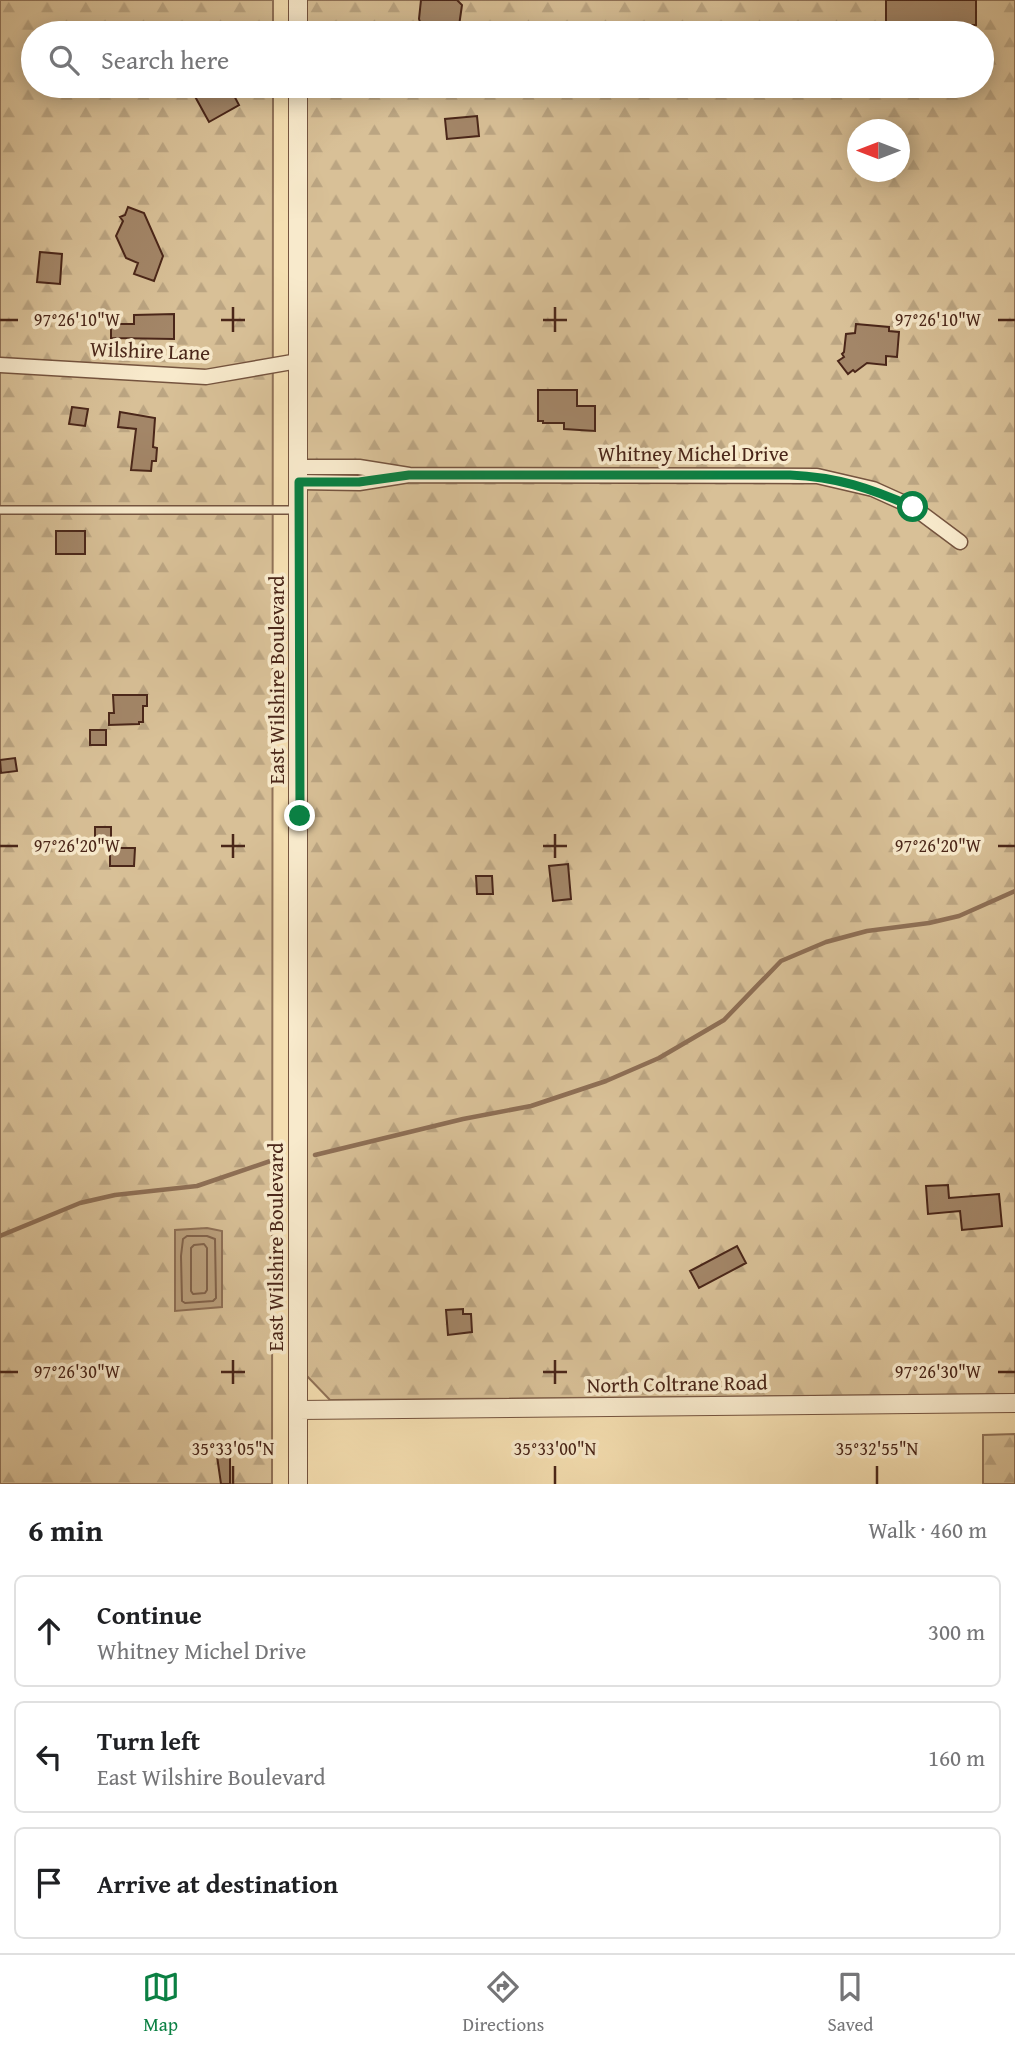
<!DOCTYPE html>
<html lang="en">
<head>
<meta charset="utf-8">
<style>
  body { margin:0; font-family:"Gentium Book Plus",serif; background:#f2f2f2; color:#202124 }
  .compass { position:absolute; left:847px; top:119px; width:63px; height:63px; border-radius:50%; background:#fff; box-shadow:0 4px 18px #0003; rotate:270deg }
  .stop { position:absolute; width:21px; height:21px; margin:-16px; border:5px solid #0b8043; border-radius:50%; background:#fff }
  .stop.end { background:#0b8043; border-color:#fff; box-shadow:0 2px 7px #0008 }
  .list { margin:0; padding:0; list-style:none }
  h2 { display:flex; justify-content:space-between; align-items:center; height:91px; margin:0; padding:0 28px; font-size:30px }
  h2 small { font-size:23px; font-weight:400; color:#757577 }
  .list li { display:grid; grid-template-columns:46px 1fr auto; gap:21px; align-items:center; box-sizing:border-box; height:112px; margin:0 14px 14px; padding:0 14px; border:2px solid #e0e0e0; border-radius:10px }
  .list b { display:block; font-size:26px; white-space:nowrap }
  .list p { margin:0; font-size:23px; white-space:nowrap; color:#757577 }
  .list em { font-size:23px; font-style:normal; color:#757577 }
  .icon { flex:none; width:38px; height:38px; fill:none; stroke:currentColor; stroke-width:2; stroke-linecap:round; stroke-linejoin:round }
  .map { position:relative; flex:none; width:1015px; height:1484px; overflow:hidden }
  .search { position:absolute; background:#fff; box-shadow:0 4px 18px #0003; left:21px; right:21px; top:21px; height:77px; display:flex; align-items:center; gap:18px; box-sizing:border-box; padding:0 24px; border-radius:38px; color:#757577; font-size:26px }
  .sheet { height:469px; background:#fff }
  nav { display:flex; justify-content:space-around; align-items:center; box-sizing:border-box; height:98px; border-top:2px solid #e0e0e0; background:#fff; font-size:19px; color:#757577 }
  nav a { display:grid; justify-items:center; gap:4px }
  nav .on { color:#0b8043 }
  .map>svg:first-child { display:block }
</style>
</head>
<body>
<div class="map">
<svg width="1015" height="1484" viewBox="0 0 1015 1484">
  <defs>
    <pattern id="forest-firs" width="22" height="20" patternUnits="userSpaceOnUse" patternTransform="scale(1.75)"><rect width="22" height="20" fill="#d8c097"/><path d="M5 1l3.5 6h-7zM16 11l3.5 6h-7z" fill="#bba582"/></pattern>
  </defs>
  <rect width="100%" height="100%" fill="#f5dfb1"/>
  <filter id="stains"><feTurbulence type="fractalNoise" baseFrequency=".00286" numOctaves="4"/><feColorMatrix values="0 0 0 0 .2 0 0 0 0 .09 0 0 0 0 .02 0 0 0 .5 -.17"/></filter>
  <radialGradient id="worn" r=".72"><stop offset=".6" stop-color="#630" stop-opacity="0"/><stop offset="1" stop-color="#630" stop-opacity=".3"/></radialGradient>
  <!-- forest -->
  <path fill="url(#forest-firs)" stroke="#917358" stroke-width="2" fill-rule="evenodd" d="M0 0H273V33H33V86H273L272 1484H0Z
    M306 0H1015V1394L330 1400 306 1375V86H982V33H306ZM858 130H900V172H858Z
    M1015 1434V1484H983V1435Z"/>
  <!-- water -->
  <path fill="#bba07d" stroke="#8e6f55" stroke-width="2" d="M207 1228 222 1231V1307L175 1311V1230Z"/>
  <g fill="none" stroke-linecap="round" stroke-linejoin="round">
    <!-- shore -->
    <path stroke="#82634b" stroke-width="2" d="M187 1236H207L215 1239 216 1298 213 1301 185 1303 182 1301 181 1256 183 1239Z
      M204 1244 207 1248V1290L205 1293 193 1294 191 1291V1248L194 1245Z"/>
    <!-- stream -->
    <path stroke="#8e6f55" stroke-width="4.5" d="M315 1155 463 1119 531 1106 606 1081 659 1058 724 1020 781 961 826 942 867 931 929 923 959 916 1015 891
      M0 1236 80 1203 115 1195 197 1186 282 1157"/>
  </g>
  <!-- building -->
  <path fill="#a38668" stroke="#4a2619" stroke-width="2" d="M421 0H457L462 5 458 33H424L419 19Z
    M886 0H976V25H886Z
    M200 86H229L239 105 209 122 192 91Z
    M477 116 479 136 447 139 445 119Z
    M128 207 144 213 163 256 154 281 134 274 138 263 126 258 116 236 123 221 120 217 125 215Z
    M40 252 62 254 60 284 37 282Z
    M174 314V339L111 338V324H134V315Z
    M856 324 889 327V331L899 332 897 357 886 356V365L867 363 855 372 853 370 848 374 838 361 844 357 842 354 844 352 846 334 855 333Z
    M538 390H577V406H595V431L564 429V423H543V421H538Z
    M72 407 88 409 85 426 69 424Z
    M120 412 155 418 153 447 157 448 156 461H152L151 471 131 470 136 429 118 427Z
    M56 531H85V554H56Z
    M113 695H147V706H143V722H139V724L109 725V713H114Z
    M90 730H106V745H90Z
    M15 758 17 771 1 773 0 760Z
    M95 827H111V844H95Z
    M110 848H135L134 866H110Z
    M568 864 571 899 553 901 549 866Z
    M476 876H492L493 894H477Z
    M948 1185 949 1198 999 1194 1002 1226 962 1230 960 1211 928 1214 926 1186Z
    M737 1246 746 1263 699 1288 690 1271Z
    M463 1309V1314H471L472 1332 448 1335 446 1310Z
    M230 1454V1484H221L217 1456Z"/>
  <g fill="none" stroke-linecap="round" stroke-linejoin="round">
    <defs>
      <path id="service" d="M0 510H298"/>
      <path id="minor" d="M0 365 206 377 298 361
        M299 467H359L409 475 359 483 299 482
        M409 475 817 476 873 489 913 507 960 542"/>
      <path id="tertiary" d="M298 0V33
        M298 1410 1015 1403
        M298 1484V86"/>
    </defs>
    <!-- service casing -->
    <use href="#service" stroke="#75543f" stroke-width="10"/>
    <!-- minor casing -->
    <use href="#minor" stroke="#75543f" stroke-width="17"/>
    <!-- tertiary casing -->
    <use href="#tertiary" stroke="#75543f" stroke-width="20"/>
    <!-- service -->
    <use href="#service" stroke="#f8eacc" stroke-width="7"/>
    <!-- minor -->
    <use href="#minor" stroke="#f8eacc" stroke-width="14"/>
    <!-- tertiary -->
    <use href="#tertiary" stroke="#f8eacc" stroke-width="18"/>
  </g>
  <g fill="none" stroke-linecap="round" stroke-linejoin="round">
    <!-- route -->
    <path stroke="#0b8043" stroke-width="9" d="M300 816 299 482H359L409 475H790C837 477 870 488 913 507"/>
  </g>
  <!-- ticks -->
  <path fill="none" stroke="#4a2619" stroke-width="2.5" d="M233 307V332M555 307V332M0 320H18M221 320H245M543 320H567M998 320H1015M233 834V858M555 834V858M0 846H18M221 846H245M543 846H567M998 846H1015M233 1360V1384M555 1360V1384M0 1372H18M221 1372H245M543 1372H567M998 1372H1015M233 1466V1484M555 1466V1484M877 1466V1484"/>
  <g text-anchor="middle" stroke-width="7" stroke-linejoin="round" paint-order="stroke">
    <!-- street labels -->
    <g font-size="21" fill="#4a2619" stroke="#f8eacc">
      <text transform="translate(150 351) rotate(2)" y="7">Wilshire Lane</text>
      <text x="693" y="461">Whitney Michel Drive</text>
      <text transform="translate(277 680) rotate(-90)" y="7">East Wilshire Boulevard</text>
      <text transform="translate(276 1247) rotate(-90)" y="7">East Wilshire Boulevard</text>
      <text transform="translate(677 1384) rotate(-1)" y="7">North Coltrane Road</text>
    </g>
  </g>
  <g font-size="18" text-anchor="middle" fill="#4a2619" stroke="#f8eacc" stroke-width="7" stroke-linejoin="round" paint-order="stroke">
    <text x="938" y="326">97°26'10"W</text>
    <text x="77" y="326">97°26'10"W</text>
    <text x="938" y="852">97°26'20"W</text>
    <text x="77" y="852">97°26'20"W</text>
    <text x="938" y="1378">97°26'30"W</text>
    <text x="77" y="1378">97°26'30"W</text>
    <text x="233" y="1455">35°33'05"N</text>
    <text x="555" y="1455">35°33'00"N</text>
    <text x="877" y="1455">35°32'55"N</text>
  </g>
  <rect width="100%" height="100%" filter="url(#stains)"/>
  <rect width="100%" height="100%" fill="url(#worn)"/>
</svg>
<svg class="compass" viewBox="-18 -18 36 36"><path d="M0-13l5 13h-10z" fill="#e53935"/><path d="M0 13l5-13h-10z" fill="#757577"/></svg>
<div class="stop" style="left:913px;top:507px"></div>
<div class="stop end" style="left:300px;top:816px"></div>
<div class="search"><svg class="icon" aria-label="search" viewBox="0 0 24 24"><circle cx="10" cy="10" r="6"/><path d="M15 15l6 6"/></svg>Search here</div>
</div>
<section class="sheet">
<h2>6 min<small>Walk · 460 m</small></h2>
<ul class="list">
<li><svg class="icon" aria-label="ahead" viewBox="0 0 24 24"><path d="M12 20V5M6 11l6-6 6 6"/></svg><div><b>Continue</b><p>Whitney Michel Drive</p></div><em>300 m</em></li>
<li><svg class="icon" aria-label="left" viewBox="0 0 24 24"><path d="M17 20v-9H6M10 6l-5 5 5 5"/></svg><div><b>Turn left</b><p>East Wilshire Boulevard</p></div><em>160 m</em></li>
<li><svg class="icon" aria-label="arrive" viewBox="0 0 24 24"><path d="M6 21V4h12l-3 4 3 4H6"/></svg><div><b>Arrive at destination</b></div></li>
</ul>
</section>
<nav>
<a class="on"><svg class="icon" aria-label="map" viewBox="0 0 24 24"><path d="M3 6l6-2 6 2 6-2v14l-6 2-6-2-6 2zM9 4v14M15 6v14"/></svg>Map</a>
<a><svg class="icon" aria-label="directions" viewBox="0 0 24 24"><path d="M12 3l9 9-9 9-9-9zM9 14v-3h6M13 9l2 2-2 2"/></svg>Directions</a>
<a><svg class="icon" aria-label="saved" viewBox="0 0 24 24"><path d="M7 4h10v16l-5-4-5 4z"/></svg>Saved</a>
</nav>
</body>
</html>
